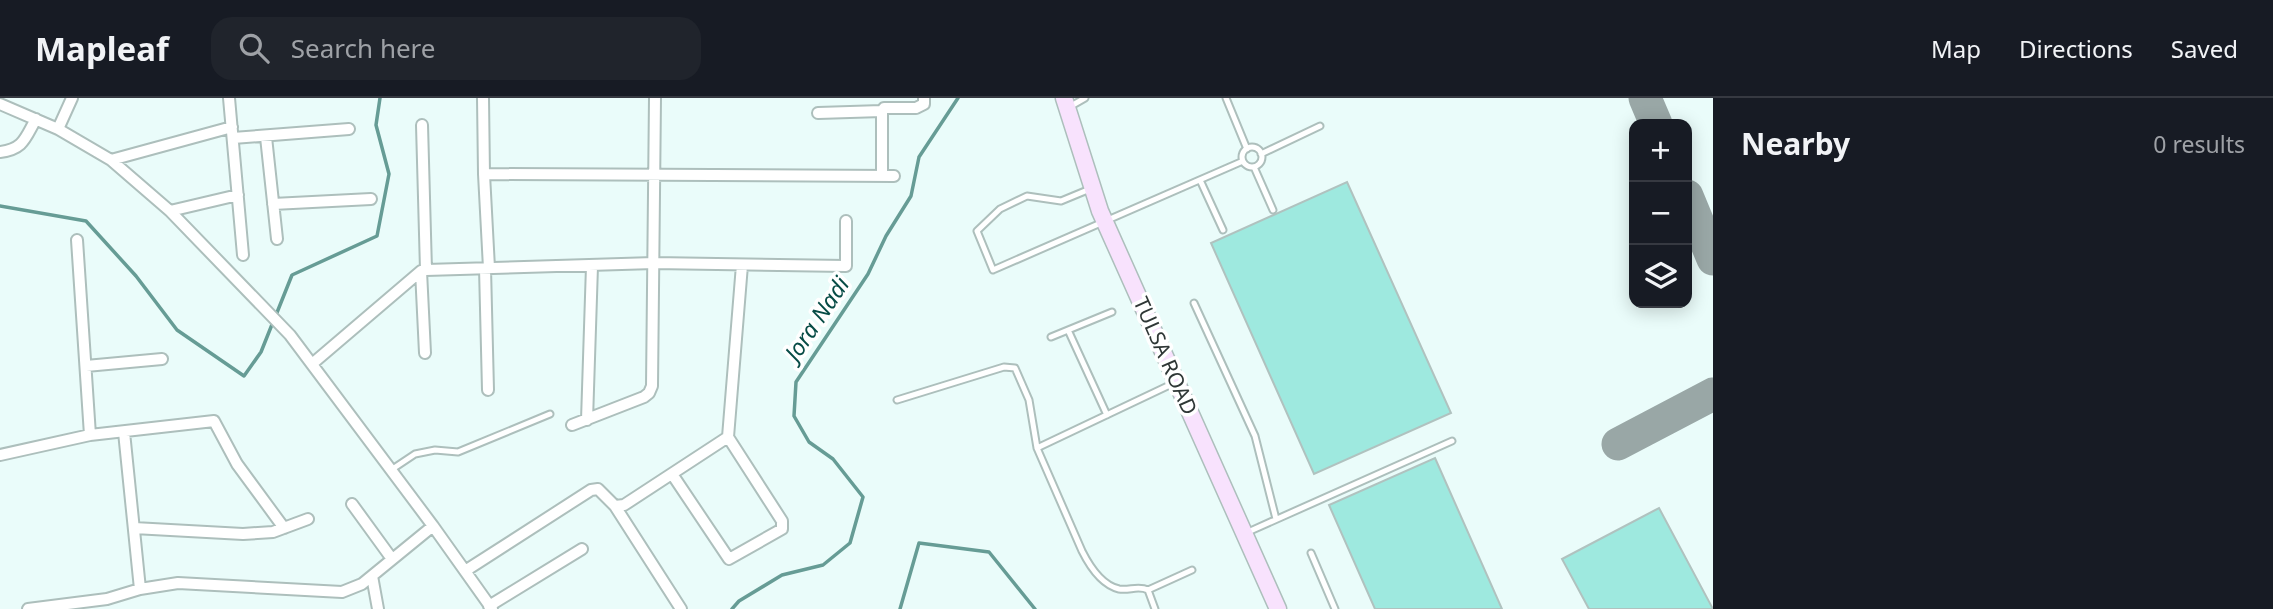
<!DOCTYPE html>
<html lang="en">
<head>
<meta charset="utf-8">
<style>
  body { margin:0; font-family:"Noto Sans",sans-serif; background:#20242c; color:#f1f3f6 }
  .controls { position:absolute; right:21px; top:21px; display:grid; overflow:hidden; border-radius:14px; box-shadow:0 4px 18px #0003 }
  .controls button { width:63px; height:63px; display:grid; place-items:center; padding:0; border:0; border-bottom:2px solid #363941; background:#171b24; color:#f1f3f6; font:35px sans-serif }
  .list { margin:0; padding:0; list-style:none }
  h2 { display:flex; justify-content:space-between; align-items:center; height:91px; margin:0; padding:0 28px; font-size:30px }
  h2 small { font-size:23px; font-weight:400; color:#9ea1a6 }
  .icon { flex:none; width:38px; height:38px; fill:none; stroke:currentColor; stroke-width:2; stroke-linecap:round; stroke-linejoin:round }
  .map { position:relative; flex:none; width:1713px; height:511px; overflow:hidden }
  header { display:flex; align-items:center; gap:42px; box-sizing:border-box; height:98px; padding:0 35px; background:#171b24; border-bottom:2px solid #363941 }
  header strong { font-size:33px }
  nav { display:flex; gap:38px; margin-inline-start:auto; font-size:24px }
  .search { width:490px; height:63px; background:#20242c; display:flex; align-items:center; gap:18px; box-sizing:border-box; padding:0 24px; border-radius:21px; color:#9ea1a6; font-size:26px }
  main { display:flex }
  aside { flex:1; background:#171b24 }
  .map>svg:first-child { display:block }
</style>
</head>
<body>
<header>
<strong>Mapleaf</strong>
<div class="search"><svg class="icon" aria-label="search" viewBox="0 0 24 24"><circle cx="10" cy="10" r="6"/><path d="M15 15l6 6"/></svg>Search here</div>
<nav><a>Map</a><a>Directions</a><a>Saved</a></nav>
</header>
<main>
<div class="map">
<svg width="1713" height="511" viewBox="0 0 1713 511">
  <rect width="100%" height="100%" fill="#eafcfa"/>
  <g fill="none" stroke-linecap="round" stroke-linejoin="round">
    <!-- stream -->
    <path stroke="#669c95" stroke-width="3.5" d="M0 108 86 123 136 178 177 232 244 278 261 254 273 224
      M276 217 292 177 377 138 389 76 376 27 380 0
      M732 511 739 503 782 477 823 467 850 445 863 399 833 361 809 344 794 318 796 284 868 176 886 138 911 98 919 59 958 0
      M900 511 919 445 989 454 1035 511"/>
    <!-- taxiway -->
    <path stroke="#99a7a6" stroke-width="33" d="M1645 0 1656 26
      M1687 98 1713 161
      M1618 346 1713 296"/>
  </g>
  <!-- building -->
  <path fill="#9ee9df" stroke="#b0c2bf" stroke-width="2" d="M1347 84 1451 315 1314 376 1211 145Z
    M1435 360 1502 511H1375L1329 407Z
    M1659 410 1713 511H1589L1562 461Z"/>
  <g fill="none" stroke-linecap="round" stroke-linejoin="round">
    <defs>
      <path id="lane" d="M1226 0 1247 51
        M1071 8 1085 0
        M1242 59a10 10 0 1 1 20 0a10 10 0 1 1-20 0Z
        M1261 56 1320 28
        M1254 69 1273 112
        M1200 82 1223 132
        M1090 91 1061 103 1027 98 1000 111 977 133 993 172 1243 63
        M1194 205 1255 338 1276 421
        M1068 232 1107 317
        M1051 239 1112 214
        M897 302 1004 269 1015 270 1029 302 1037 350 1082 453C1089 467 1102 487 1119 491 1129 493 1138 487 1148 492L1155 511
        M1037 350 1174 285
        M391 372 415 356 435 352 458 354 550 316
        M1248 434 1452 343
        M1311 455 1335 511
        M1148 492 1192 472"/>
      <path id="street" d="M229 0 243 157
        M483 0 484 76 489 170
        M0 6 58 31 111 62 170 113 290 237 433 428 492 511
        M882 13V78
        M818 15 882 13 884 10H916L924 6V0
        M422 27 426 172
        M58 31 72 0
        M266 39 277 141
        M233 40 349 31
        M0 54C24 51 25 40 36 21
        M111 62 232 29
        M484 76 894 78
        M273 106 371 101
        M170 113 238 97
        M77 142 90 337
        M485 170 488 292
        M421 173 425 255
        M312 266 421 173 426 172 654 165 846 168V123
        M86 268 162 261
        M587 322 592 168
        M572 327 644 299 649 295 652 288 655 0
        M124 334 140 491
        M0 357 90 337 214 323 237 366 284 430
        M672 376 729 461 782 431V423L728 339
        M352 406 392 461
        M615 408 681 511
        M134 430 243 436 273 434 308 421
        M465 473 591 392 598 391 615 408 624 407 728 339 742 167
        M372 478 378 511
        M489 508 582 451
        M28 511 107 501 140 491 178 485 342 494 362 486 433 428"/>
      <path id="secondary" d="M1064 0 1100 113 1278 511"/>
    </defs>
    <!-- lane casing -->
    <use href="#lane" stroke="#adbfbc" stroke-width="9"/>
    <!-- street casing -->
    <use href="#street" stroke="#adbfbc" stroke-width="14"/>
    <!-- secondary casing -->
    <use href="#secondary" stroke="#adbfbc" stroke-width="19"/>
    <!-- lane -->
    <use href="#lane" stroke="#fff" stroke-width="5"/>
    <!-- street -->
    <use href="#street" stroke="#fff" stroke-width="10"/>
    <!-- secondary -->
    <use href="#secondary" stroke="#f8e2fd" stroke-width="16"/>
  </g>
  <g text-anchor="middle" stroke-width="7" stroke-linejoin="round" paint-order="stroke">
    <!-- street labels -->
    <g font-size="21" fill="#2f3736" stroke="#fff">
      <text transform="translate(1165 258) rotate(66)" y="7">TULSA ROAD</text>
    </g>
    <!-- water labels -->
    <g font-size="23" font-style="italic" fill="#074c46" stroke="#fff">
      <text transform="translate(817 221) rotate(-56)" y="8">Jora Nadi</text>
    </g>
  </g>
</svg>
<div class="controls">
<button>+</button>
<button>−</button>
<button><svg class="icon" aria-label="layers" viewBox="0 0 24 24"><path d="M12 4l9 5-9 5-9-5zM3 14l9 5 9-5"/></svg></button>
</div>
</div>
<aside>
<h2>Nearby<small>0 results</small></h2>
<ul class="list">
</ul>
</aside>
</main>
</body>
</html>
